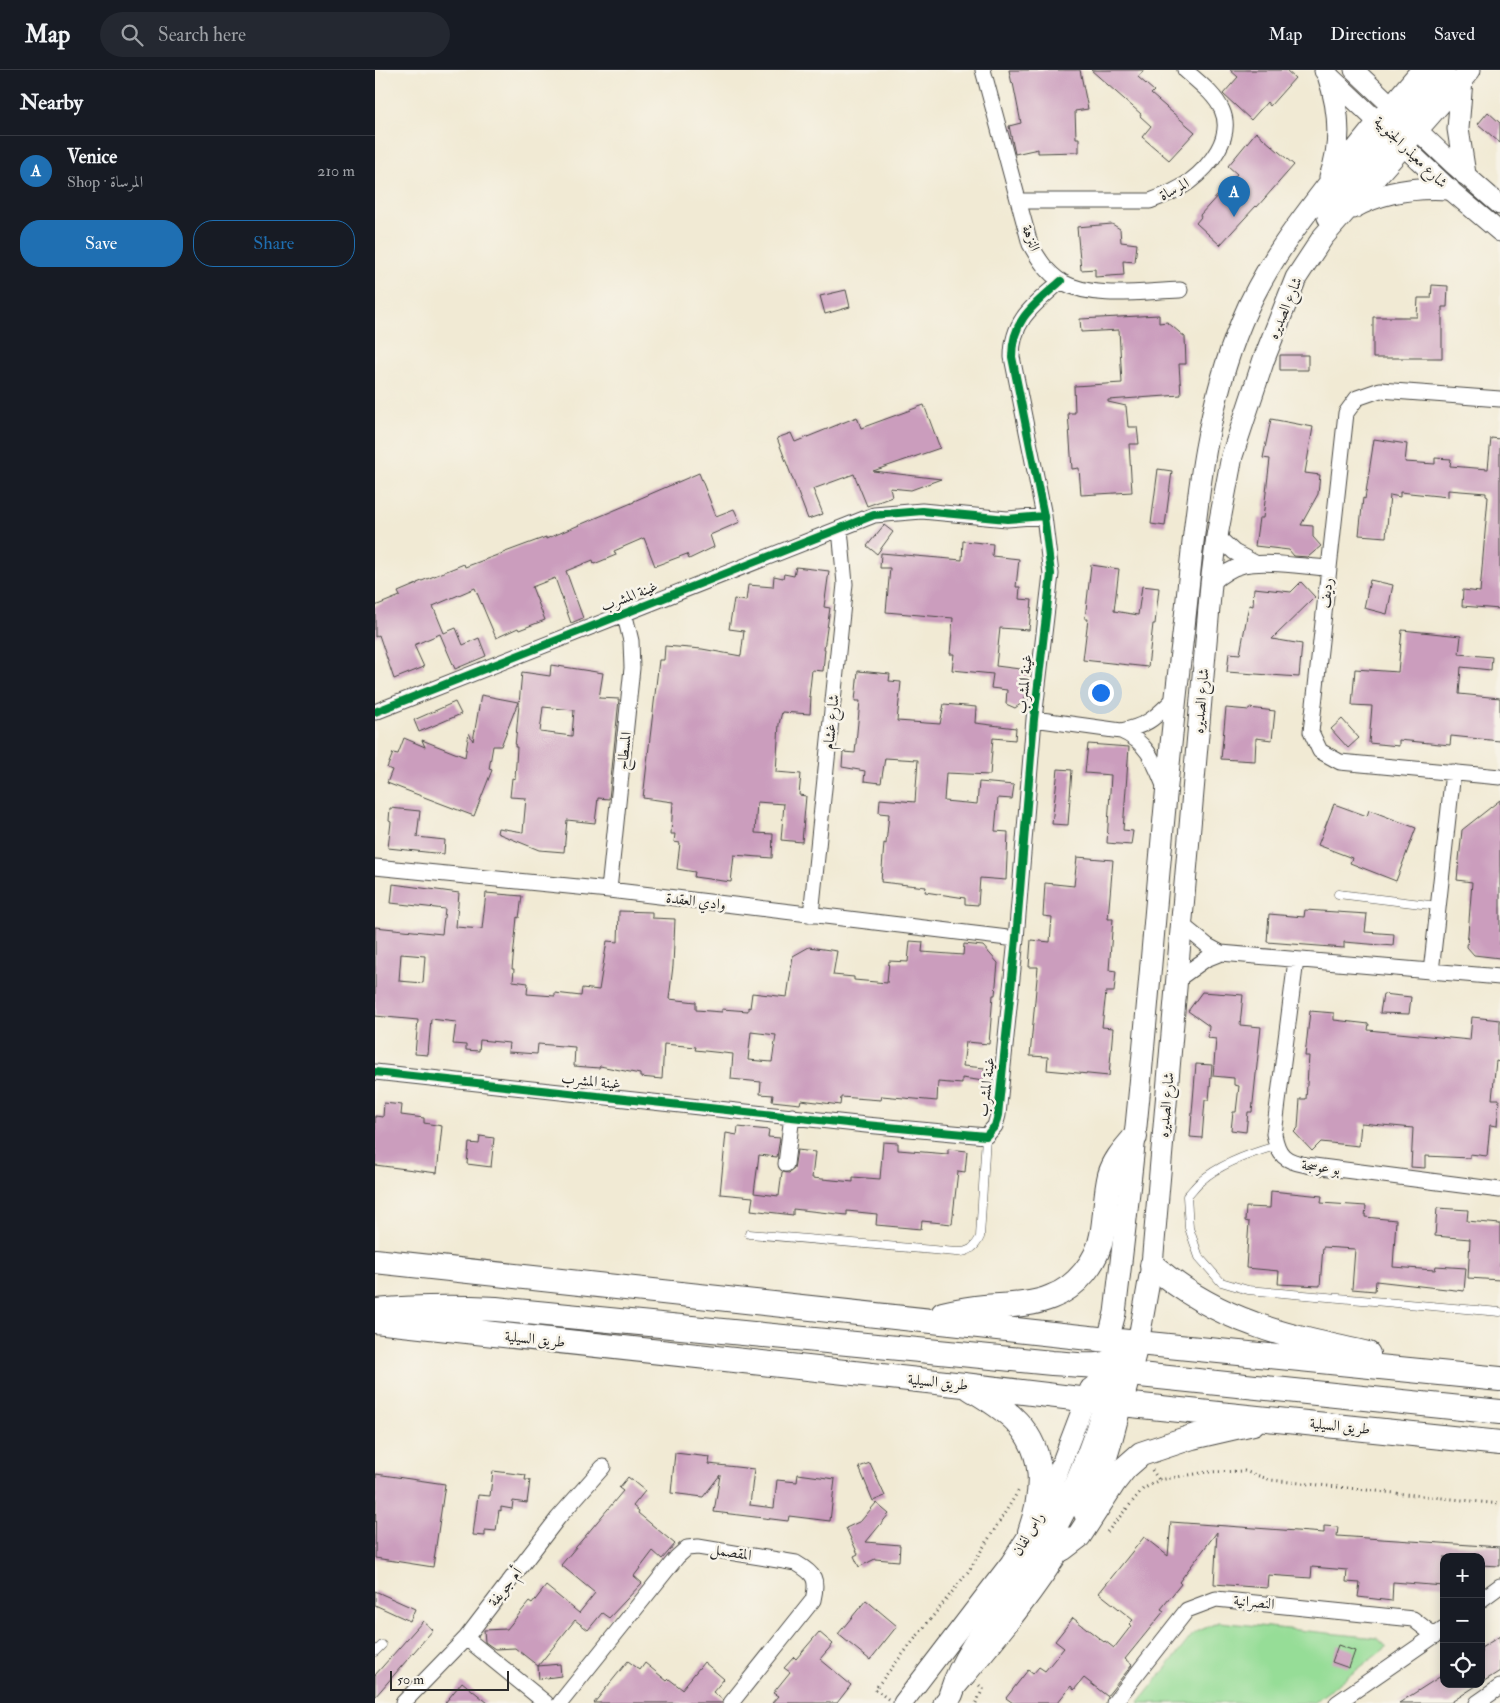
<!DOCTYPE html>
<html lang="en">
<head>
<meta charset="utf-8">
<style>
  body { margin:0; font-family:"IM FELL Double Pica",Amiri,serif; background:#242831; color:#f1f3f6 }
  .controls { position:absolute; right:15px; bottom:15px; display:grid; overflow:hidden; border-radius:10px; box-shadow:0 2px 12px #0003 }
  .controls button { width:45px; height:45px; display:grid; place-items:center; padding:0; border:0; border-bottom:1px solid #363941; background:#171b24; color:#f1f3f6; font:25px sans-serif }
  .scale { position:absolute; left:15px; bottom:12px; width:119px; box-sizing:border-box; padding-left:5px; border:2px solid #2b2b2b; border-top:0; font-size:14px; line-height:18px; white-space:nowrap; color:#2b2b2b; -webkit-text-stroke:4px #f7f3e8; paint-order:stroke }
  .you { position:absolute; left:725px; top:622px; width:18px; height:18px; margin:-12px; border:4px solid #fff; border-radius:50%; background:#1a73e8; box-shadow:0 0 0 8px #1a73e833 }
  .badge { display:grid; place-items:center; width:32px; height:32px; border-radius:50%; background:#1f6fb2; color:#fff; font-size:16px; font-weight:700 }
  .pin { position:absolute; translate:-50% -41px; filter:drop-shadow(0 1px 2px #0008) }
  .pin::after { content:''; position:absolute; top:26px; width:18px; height:15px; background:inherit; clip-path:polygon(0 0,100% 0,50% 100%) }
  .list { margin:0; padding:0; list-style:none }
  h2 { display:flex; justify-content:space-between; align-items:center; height:65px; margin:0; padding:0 20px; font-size:21px }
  h2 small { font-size:16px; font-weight:400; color:#9ea1a6 }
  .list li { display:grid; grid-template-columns:32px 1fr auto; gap:15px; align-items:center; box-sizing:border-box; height:70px; padding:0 20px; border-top:1px solid #363941 }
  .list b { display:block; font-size:19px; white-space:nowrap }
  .list p { margin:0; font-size:16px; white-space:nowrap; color:#9ea1a6 }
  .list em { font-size:16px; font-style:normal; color:#9ea1a6 }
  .actions { display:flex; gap:10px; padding:15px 20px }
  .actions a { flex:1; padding:11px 0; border:1px solid #1f6fb2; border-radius:20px; text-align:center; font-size:18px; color:#1f6fb2 }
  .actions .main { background:#1f6fb2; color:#fff }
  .icon { flex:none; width:28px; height:28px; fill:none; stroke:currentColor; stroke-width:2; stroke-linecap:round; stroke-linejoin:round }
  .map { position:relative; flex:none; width:1125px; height:1633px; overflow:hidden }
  header { display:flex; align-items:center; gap:30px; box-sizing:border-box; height:70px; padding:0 25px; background:#171b24; border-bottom:1px solid #363941 }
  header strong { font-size:24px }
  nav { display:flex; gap:28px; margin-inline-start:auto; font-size:18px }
  .search { width:350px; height:45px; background:#242831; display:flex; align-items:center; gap:12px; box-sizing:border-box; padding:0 18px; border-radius:28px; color:#9ea1a6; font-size:19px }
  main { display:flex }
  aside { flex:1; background:#171b24 }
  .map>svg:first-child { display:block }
</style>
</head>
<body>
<header>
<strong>Map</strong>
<div class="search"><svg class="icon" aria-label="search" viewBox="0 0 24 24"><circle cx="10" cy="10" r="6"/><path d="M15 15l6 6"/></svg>Search here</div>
<nav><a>Map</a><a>Directions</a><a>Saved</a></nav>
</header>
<main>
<aside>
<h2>Nearby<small></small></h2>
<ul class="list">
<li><span class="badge">A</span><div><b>Venice</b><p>Shop · المرساة</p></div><em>210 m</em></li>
</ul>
<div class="actions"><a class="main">Save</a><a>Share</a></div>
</aside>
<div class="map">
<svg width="1125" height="1633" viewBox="0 0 1125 1633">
  <rect width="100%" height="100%" fill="#f7f3e8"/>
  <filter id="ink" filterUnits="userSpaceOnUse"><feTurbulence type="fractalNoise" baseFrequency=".02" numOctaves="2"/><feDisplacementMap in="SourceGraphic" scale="10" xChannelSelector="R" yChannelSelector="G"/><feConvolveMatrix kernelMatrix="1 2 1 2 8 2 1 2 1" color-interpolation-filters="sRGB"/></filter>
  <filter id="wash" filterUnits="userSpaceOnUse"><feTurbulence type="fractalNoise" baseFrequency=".0096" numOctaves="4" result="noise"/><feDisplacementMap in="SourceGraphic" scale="20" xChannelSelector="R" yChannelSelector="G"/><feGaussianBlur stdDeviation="1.12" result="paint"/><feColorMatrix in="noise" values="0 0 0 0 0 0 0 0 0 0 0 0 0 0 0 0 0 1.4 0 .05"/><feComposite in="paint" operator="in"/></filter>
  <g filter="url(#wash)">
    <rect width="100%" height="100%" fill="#f1ead4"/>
    <!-- green -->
    <path fill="#96dd97" stroke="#608461" d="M844 1552 1002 1568 1012 1577 938 1633H763L819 1563Z"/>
    <g id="blocks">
      <!-- building -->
      <path fill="#cb9dbd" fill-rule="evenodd" d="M634 0H705L713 39 700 41 701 68H704V82L663 83V79L640 84 634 56 646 53 638 13 637 14Z
        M716 0H769L763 7 779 21 776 24 820 62 794 90 767 67 776 56 765 46 766 44Z
        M855 0H911L920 8 895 36 892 32 876 50 848 24 863 7Z
        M1113 42 1125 53V73L1103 54Z
        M881 62 919 95 882 137 881 136 845 175 821 153 826 147 825 145 862 104 853 96Z
        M737 154 745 159 746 172 762 174 760 192 748 191 749 205 720 207V199L706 200 702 157Z
        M1057 215 1073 216 1072 237H1067V288H998V247H1042L1043 228H1056Z
        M471 220 475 237 450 244 445 226Z
        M784 245V253L792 252 810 267 811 294H804L806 325 733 330V332L751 336 753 357H762L764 374H754L757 422 706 425 704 398 697 399 693 343H700L699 316 747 313 744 260 706 262 705 249Z
        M905 285H933V300H905Z
        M549 335 565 378 498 401 566 409 536 420 515 418 517 427 492 436 479 404 438 419 448 444 433 449 402 368 416 363 420 372 482 347 486 358Z
        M896 349 938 357 930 403 945 405 943 424 926 455 938 456V467L946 476 933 487 919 486 914 480 880 476 884 448H888L895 389 888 388Z
        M1116 368 1125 369V539L1087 536 1088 520 1105 522 1113 427 1111 426V423L1073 420V427L1025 422V427L1015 425 1011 467 984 465 988 428 990 429 999 369 1032 374 1030 392 1060 394V388L1076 389 1075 396 1113 399Z
        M783 399 797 401 790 456 776 454Z
        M324 403 341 446 359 439 365 452 335 465 339 477 314 489 312 484 280 496 269 468 239 481 241 485 219 494 218 490 191 501 208 548 196 553 180 508 157 517 170 550 144 560 143 558 121 568 100 518 58 536 69 563 81 558 88 575 104 568 111 586 80 599 65 564 39 575 49 597 19 609 4 565 0 567V536L25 526 23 522 42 514V513L89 494 90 497 171 467V469L259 432V431Z
        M509 455 518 462 502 484 492 476Z
        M588 471 618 474 617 486 644 489 641 517H645L644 529 657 530 654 560 625 558 621 596 653 600 650 628 647 633 640 638 631 634 632 620 616 618 618 604 577 600 579 584H575L578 548 511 542 515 498H505L506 483 587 490Z
        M716 495 744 499 739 541 763 545 767 516 784 518 780 554H778L773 597 708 590 713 549H710Z
        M421 497 454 501 449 537 455 538 449 579H450L448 601 437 600 434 627H436L435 644 407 642 404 654 401 702 426 704 424 725 431 726 427 772 406 770 409 734 382 732 380 763 398 764 397 788 359 785 356 812 319 807 320 802 302 799 305 773 299 772 300 764H296L298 732 268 728 284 590H289L290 576 327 579 366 586 369 561 354 559 359 529 371 531 373 515 398 517 399 506 408 508 409 504 419 506Z
        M995 510 1018 515 1012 544 989 538Z
        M926 512 940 527 897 569 927 574 924 607 852 602 854 583 865 584 874 535 878 536 879 518 916 522Z
        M1027 560 1086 566 1084 584 1117 587 1116 600 1086 597 1084 624 1125 628V671L1076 666 1075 675 1024 670V676L994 673 997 636 977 635 980 599 1023 602Z
        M176 595 228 603 224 628 244 629 234 729 223 728 220 753 192 750 189 782 164 780 122 763 123 758 148 762 151 728 135 727 137 708 140 709 142 677H140L147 602 175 606ZM168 637 199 640 197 666 165 662Z
        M483 601 515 604 514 611 526 612 522 651 565 654 569 634 601 637 600 653 641 658 640 670 618 668 615 705 571 703 569 731 602 734 604 712 639 715 637 729 623 728 620 761 633 762 631 810 605 808 603 835 590 834V828L550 822 551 817 506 812 509 773 511 774 514 744 504 743 505 729 540 732 543 690 510 688 506 713 489 711 490 701 467 697 468 682 480 683 485 631H480Z
        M106 625 143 632 126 676H118L114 699 117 700 99 746 12 713 17 700 12 698 18 683 23 684 29 668 50 677 47 670 90 687 94 663 98 671Z
        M80 632 86 644 44 662 39 650Z
        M851 638 874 640V638L900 641 897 670 881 668 880 691 846 689Z
        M967 649 984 668 973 678 956 659Z
        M713 674 754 677 748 760 758 761 756 775 732 773 736 705 710 703Z
        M683 699 697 700 693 755 677 754Z
        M1125 730V888L1099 885 1092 877 1097 812 1082 810 1087 760Z
        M959 734 992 746 994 740 1041 758 1021 811 975 793 977 788 943 775Z
        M15 738 45 741 42 767 70 770 69 784 13 778 16 752 14 751Z
        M702 787 738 790 733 849H738L734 900 741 901 739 922H731L727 957 738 958 734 1006 672 1000 673 987 655 986 663 897H654L656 870 675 872 677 847 668 846 670 813 699 816Z
        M18 814 84 823 81 857 107 859 111 823 147 826 144 848 142 847 137 899H139L138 911 153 913 152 924 180 926V923L206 926 207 918 224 920 232 871 243 872 244 841 277 842V848L300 849 298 896 294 929 321 932V940L347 942V939L373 941V937L375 938 377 923 412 927 418 886 434 877 462 881 458 905 479 907V910L512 913 514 891 533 892 535 871 548 872 547 882 588 885 589 874 608 876 623 893 620 925H618L614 974 591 972 588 996 610 998 609 1011 587 1008V1014L563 1012 562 1031 507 1026 506 1030 466 1027 465 1035 426 1030 425 1034 397 1031 398 1025 385 1024 386 1012 356 1009 358 984 320 980 321 977 289 974 287 1009 265 1007V1004L225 996 224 998 199 996 200 977 163 974 162 984 133 982 134 973 105 970 104 981 91 980V975L78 974 81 952 56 949 53 985 40 984 43 950 0 946V857L67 864 70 839 16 833ZM26 884 50 886 48 913 24 911ZM376 962 401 965 397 992 373 990Z
        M930 840 992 844 990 862 1019 864 1018 876 969 872V878L892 872 894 844 929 847Z
        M827 922 868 925 865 955 886 957 877 1042H873L871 1062 856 1060 858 1042H861L864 1016 859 1015V1008L838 1006 841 969 833 968 834 956 813 941Z
        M1008 924 1036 927 1034 944 1005 943Z
        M935 941 959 943V950L994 954 993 960 1095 970 1097 947 1125 950V992L1121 991 1117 1029H1124L1122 1056 1115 1055 1112 1086 1095 1084V1088L1050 1086V1098L1036 1097 1038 1058 986 1053 984 1076 946 1072 937 1081 919 1062 923 1058 925 1029H931L934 986H930Z
        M821 994 837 995 834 1030H830L827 1068 815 1067Z
        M9 1033 27 1035 26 1045 49 1048V1053L67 1056 62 1103 0 1095V1046L8 1047Z
        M363 1057 394 1060 393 1067 405 1068 402 1087 384 1085 379 1123 404 1126 407 1102 414 1103 419 1099 422 1080 440 1082 437 1108 478 1112V1107L505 1109 508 1072 523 1073V1080L573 1084V1079L592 1081 590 1102 583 1101 577 1154 547 1151 546 1159 501 1155 502 1144 472 1141V1145L418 1139V1145L376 1140 378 1127 345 1124 351 1063 362 1065Z
        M105 1066 119 1068 116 1097 92 1094 94 1073 104 1074Z
        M896 1121 947 1126 946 1133 991 1136 990 1147 1021 1150 1018 1197 1060 1200 1061 1196 1091 1198 1089 1221 1001 1211 1000 1221 977 1219 980 1179 948 1177 945 1216 903 1214 904 1201 871 1198 874 1152 870 1151 871 1137 895 1138Z
        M1062 1138 1093 1140 1092 1151 1125 1154V1210L1093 1208 1095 1169 1060 1166Z
        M300 1383 335 1387 334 1394 379 1399 375 1435 399 1438 402 1410 422 1412 423 1404 460 1409 455 1451 414 1446 413 1451 339 1442 345 1405 328 1427 296 1423Z
        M495 1393 510 1426 498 1431 484 1397Z
        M118 1401 151 1405 150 1410H155L152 1433 138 1431 137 1439 126 1437V1441L124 1440 121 1461 110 1460V1466L98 1465 103 1425 115 1426Z
        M1 1404 70 1414 58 1497 0 1488Z
        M253 1407 270 1421 258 1436 264 1441 263 1443 300 1474 287 1489 278 1481 259 1506 267 1513 234 1548 227 1543 213 1560 200 1550 163 1596 185 1594 186 1606 164 1609 163 1596 140 1578 120 1579 110 1572 109 1560 132 1559 154 1532 157 1534 171 1516 204 1543 220 1523 186 1495 248 1421 244 1418Z
        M501 1433 514 1444 491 1472 525 1475 524 1491 500 1489 484 1497 479 1486 483 1484 471 1458 486 1451Z
        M796 1452 949 1463V1456L963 1457 962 1466 1125 1477V1496L1106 1495V1487H1069V1516L1018 1512 1017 1531 983 1527 985 1513 971 1512 972 1500 937 1497 936 1508 893 1505 892 1518 839 1514 842 1462 804 1512 806 1514 786 1539 789 1541 750 1589 757 1595 732 1626 709 1608 699 1620 696 1616 682 1633H638L631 1628 653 1600 658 1604 664 1597 670 1601 689 1578 680 1571 698 1548 729 1572 730 1571 739 1578 756 1556 754 1554 758 1550 724 1523 769 1467 793 1486Z
        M0 1521 40 1539 35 1551 0 1535Z
        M491 1530 522 1556 495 1590 463 1564Z
        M48 1551 58 1560 0 1627V1605Z
        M444 1562 458 1574 445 1589 476 1615 462 1633H397L403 1626 398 1623 415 1602 409 1598 419 1587 421 1589Z
        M1125 1566V1601L1106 1613V1578Z
        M963 1575 980 1581 974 1598 957 1592Z
        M253 1591 265 1600 270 1593 292 1611 294 1609 307 1619 329 1592 349 1609 338 1622 348 1630 347 1633H219Z
        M1066 1606 1069 1610V1614H1104L1075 1633H1024Z
        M87 1612 113 1633H70Z"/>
    </g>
  </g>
  <g filter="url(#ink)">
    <use href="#blocks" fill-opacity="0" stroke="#494844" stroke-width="1"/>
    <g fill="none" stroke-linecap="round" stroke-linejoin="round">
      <defs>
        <path id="service" d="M963 824 1063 836
          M901 1076C876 1083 846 1093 826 1111 821 1115 817 1121 812 1126L814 1158 824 1187 846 1212 873 1220 1125 1242
          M374 1164 581 1182C593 1183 600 1178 605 1167L611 1066
          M0 1582 7 1575"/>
        <path id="minor" d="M608 0 655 174C663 188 672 203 687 212 720 230 769 221 805 220
          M644 131H775C789 126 802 121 814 112 835 96 859 67 847 40 840 24 822 11 810 0
          M1125 329 1005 320 982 328 971 343 936 662 945 681 965 692 1125 707
          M842 466 859 482 880 493
          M836 514C846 505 856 498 869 495 891 490 931 497 954 498
          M0 642 499 445 547 441 632 449 669 446
          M659 649 746 661C773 672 780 694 790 718
          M746 661C775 655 780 647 800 628
          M0 797 234 820 641 869
          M234 820 257 598 256 571 249 542
          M436 845 470 514 465 459
          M806 854 833 876 846 883 1125 907
          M921 890 899 1064C903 1086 910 1091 931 1095L1125 1120
          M1056 902 1078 702
          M803 909 831 889 846 883
          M0 1002 491 1055 611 1066 620 1056 623 1045 641 869 659 649 676 504 669 446 637 287C637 249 659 235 686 211
          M411 1094 417 1046
          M1106 1530 1125 1516
          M91 1568 171 1633
          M28 1633 91 1568 183 1448 228 1397
          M185 1633 302 1487 312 1478 323 1477 421 1493C440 1504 443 1509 438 1530L356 1633
          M739 1633 812 1540 841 1529 1038 1549 1060 1566
          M962 1633 1069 1559
          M1102 1633 1125 1617"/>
        <path id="tertiary" d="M979 0 1078 94 1125 135
          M949 1 1074 119 1125 162
          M708 1443C728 1410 738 1371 747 1334
          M528 1633 635 1493 655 1462 675 1423 715 1318
          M568 1633C612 1580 659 1526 694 1467"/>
        <path id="secondary" d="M953 5C964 38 967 74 955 107
          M1087 10 1083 59 1090 104
          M1028 70 1026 62 1031 47 1069 0
          M978 138C1008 121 1041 117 1074 119
          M953 147 961 131 1015 62C1019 52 1020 44 1016 34
          M733 1270 740 1243C747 1184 754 1125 760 1066 777 902 787 738 807 574 820 465 824 353 867 251 889 197 924 152 959 107 988 71 1016 35 1047 0
          M747 1334 763 1273 777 1195 836 514 842 466 857 386 889 289 921 208 948 167 1095 0"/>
        <path id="primary" d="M0 1191 733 1270 1125 1309
          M777 1195C806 1220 842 1241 879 1254 915 1268 955 1275 993 1284
          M2 1241C42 1237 81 1237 121 1239L677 1293C718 1295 730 1303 763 1273
          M568 1244C581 1241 595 1238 609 1237 632 1235 654 1236 676 1227 701 1218 723 1191 727 1165 731 1145 730 1124 735 1105 740 1089 750 1079 760 1067
          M0 1251 589 1315 747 1334 1125 1373
          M595 1318C611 1328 629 1338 642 1352 672 1384 668 1424 655 1462
          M711 1330C722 1313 734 1304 755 1304L1125 1342
          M687 1479 704 1466 739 1412 750 1398 766 1384 817 1367 878 1353
          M576 1624C592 1573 631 1536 659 1492 692 1441 721 1376 735 1317"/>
      </defs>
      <!-- service casing -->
      <use href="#service" stroke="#494844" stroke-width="9"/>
      <!-- minor casing -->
      <use href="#minor" stroke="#494844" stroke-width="17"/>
      <!-- tertiary casing -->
      <use href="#tertiary" stroke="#494844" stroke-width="21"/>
      <!-- secondary casing -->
      <use href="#secondary" stroke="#494844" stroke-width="23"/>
      <!-- primary casing -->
      <use href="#primary" stroke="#494844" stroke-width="26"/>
      <!-- path -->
      <path stroke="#494844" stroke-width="3" stroke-dasharray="1 4" stroke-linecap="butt" d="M777 1400 784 1410
        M732 1462 768 1419 784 1410 832 1402 869 1401 896 1410 1125 1434
        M513 1629 500 1619 593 1502 644 1420
        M601 1633 608 1619 604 1615"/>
      <!-- service -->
      <use href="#service" stroke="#fff" stroke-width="8"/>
      <!-- minor -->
      <use href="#minor" stroke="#fff" stroke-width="15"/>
      <!-- tertiary -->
      <use href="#tertiary" stroke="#fff" stroke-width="19"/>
      <!-- secondary -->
      <use href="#secondary" stroke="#fff" stroke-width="21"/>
      <!-- primary -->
      <use href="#primary" stroke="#fff" stroke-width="24"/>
      <defs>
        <path id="cycleway" d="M0 642 499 445 547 441 632 449 669 446
          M0 1002 491 1055 611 1066 620 1056 623 1045 641 869 659 649 676 504 669 446 637 287C637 249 659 235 686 211"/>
      </defs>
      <!-- cycleway casing -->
      <use href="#cycleway" stroke="#f7f3e8" stroke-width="11"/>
      <!-- cycleway -->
      <use href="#cycleway" stroke="#00873e" stroke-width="8"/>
    </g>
  </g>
  <g text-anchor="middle" stroke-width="5" stroke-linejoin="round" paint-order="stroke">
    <!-- street labels -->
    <g font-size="15" fill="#2b2b2b" stroke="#f7f3e8">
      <text transform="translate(1036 82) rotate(44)" y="5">شارع معيذر الجنوبية</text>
      <text transform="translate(799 119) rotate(-28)" y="5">المرساة</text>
      <text transform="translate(656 168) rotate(70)" y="5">النزهة</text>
      <text transform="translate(910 238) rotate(-67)" y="5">شارع الصديره</text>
      <text transform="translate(951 523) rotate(-84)" y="5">رديف</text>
      <text transform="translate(254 526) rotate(-21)" y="5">غينة المشرب</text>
      <text transform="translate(649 614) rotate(-84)" y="5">غينة المشرب</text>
      <text transform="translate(826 631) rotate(-85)" y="5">شارع الصديره</text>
      <text transform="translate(456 652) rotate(-84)" y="5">شارع غشام</text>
      <text transform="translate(249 681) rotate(-84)" y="5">المسطاح</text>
      <text transform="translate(321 831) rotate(7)" y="5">وادي العقدة</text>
      <text transform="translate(216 1011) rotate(6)" y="5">غينة المشرب</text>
      <text transform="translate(611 1017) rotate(-83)" y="5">غينة المشرب</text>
      <text transform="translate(791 1035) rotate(-85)" y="5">شارع الصديره</text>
      <text transform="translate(946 1097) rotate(8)" y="5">بو عوسجة</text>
      <text transform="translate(160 1269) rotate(6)" y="5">طريق السيلية</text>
      <text transform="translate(563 1312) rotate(6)" y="5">طريق السيلية</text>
      <text transform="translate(965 1356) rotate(6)" y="5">طريق السيلية</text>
      <text transform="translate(653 1464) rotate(-59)" y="5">راس لفان</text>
      <text transform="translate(356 1482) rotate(9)" y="5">المقصمل</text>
      <text transform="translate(130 1517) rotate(-52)" y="5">أم جويفة</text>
      <text transform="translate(879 1532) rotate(6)" y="5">النصرانية</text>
    </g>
  </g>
</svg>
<div class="controls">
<button>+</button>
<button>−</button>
<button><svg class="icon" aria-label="locate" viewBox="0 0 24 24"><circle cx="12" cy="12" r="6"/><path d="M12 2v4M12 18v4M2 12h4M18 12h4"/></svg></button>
</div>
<div class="scale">50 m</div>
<div class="you"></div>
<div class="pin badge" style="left:859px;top:147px">A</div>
</div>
</main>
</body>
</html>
